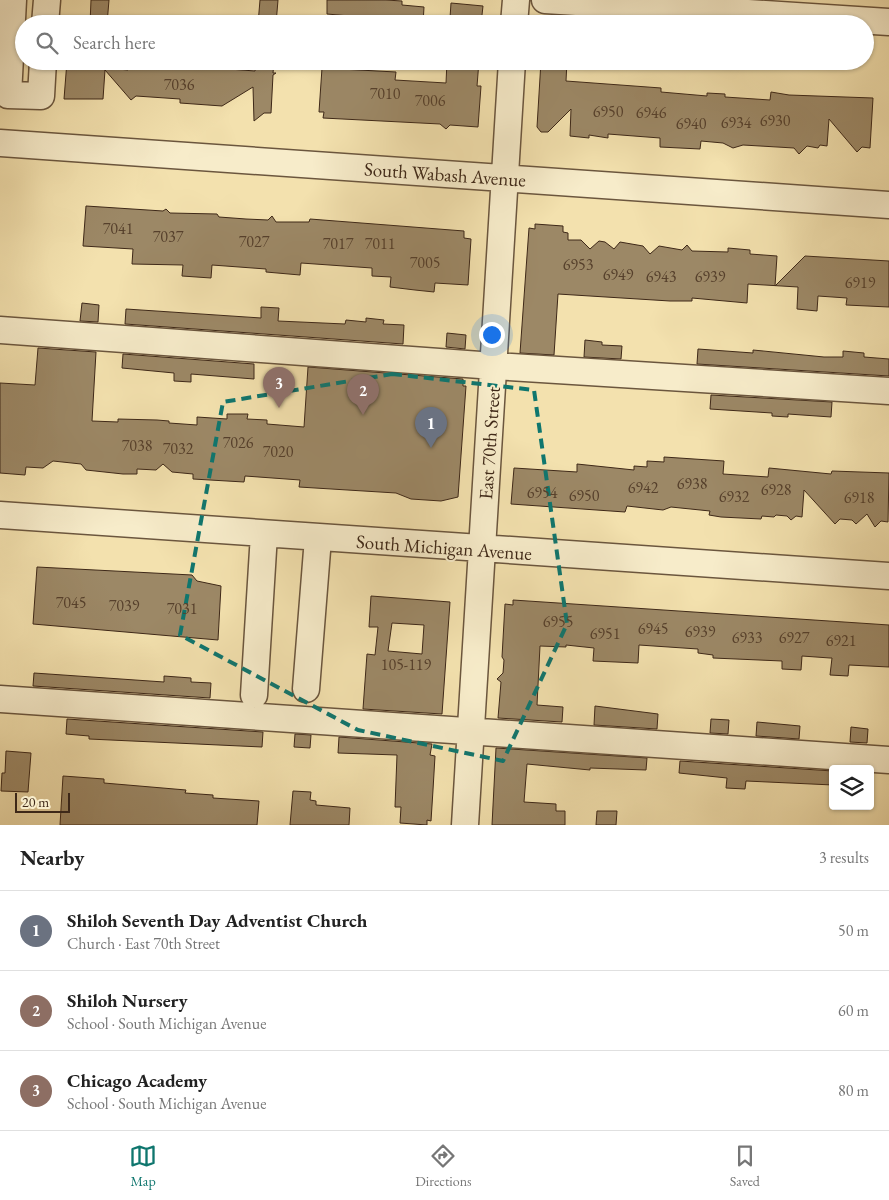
<!DOCTYPE html>
<html lang="en">
<head>
<meta charset="utf-8">
<style>
  body { margin:0; font-family:"EB Garamond",serif; background:#f6f6f6; color:#222 }
  .controls { position:absolute; right:15px; bottom:15px; display:grid; overflow:hidden; border-radius:5px; box-shadow:0 1px 4px #0004 }
  .controls button { width:45px; height:45px; display:grid; place-items:center; padding:0; border:0; border-bottom:1px solid #e0e0e0; background:#fff; color:#222; font:25px sans-serif }
  .scale { position:absolute; left:15px; bottom:12px; width:55px; box-sizing:border-box; padding-left:5px; border:2px solid #3e2818; border-top:0; font-size:14px; line-height:18px; white-space:nowrap; color:#3e2818; -webkit-text-stroke:4px #f7ecca; paint-order:stroke }
  .you { position:absolute; left:491px; top:334px; width:18px; height:18px; margin:-12px; border:4px solid #fff; border-radius:50%; background:#1a73e8; box-shadow:0 0 0 8px #1a73e833 }
  .badge { display:grid; place-items:center; width:32px; height:32px; border-radius:50%; background:#0f766e; color:#fff; font-size:16px; font-weight:700 }
  .pin { position:absolute; translate:-50% -41px; filter:drop-shadow(0 1px 2px #0008) }
  .pin::after { content:''; position:absolute; top:26px; width:18px; height:15px; background:inherit; clip-path:polygon(0 0,100% 0,50% 100%) }
  .list { margin:0; padding:0; list-style:none }
  h2 { display:flex; justify-content:space-between; align-items:center; height:65px; margin:0; padding:0 20px; font-size:21px }
  h2 small { font-size:16px; font-weight:400; color:#767676 }
  .list li { display:grid; grid-template-columns:32px 1fr auto; gap:15px; align-items:center; box-sizing:border-box; height:80px; padding:0 20px; border-top:1px solid #e0e0e0 }
  .list b { display:block; font-size:19px; white-space:nowrap }
  .list p { margin:0; font-size:16px; white-space:nowrap; color:#767676 }
  .list em { font-size:16px; font-style:normal; color:#767676 }
  .icon { flex:none; width:28px; height:28px; fill:none; stroke:currentColor; stroke-width:2; stroke-linecap:round; stroke-linejoin:round }
  .map { position:relative; flex:none; width:889px; height:825px; overflow:hidden }
  .search { position:absolute; background:#fff; box-shadow:0 1px 4px #0004; left:15px; right:15px; top:15px; height:55px; display:flex; align-items:center; gap:12px; box-sizing:border-box; padding:0 18px; border-radius:28px; color:#767676; font-size:19px }
  .sheet { height:305px; background:#fff }
  nav { display:flex; justify-content:space-around; align-items:center; box-sizing:border-box; height:70px; border-top:1px solid #e0e0e0; background:#fff; font-size:14px; color:#767676 }
  nav a { display:grid; justify-items:center; gap:2px }
  nav .on { color:#0f766e }
  .map>svg:first-child { display:block }
</style>
</head>
<body>
<div class="map">
<svg width="889" height="825" viewBox="0 0 889 825">
  <rect width="100%" height="100%" fill="#f3e1ae"/>
  <filter id="stains"><feTurbulence type="fractalNoise" baseFrequency=".004" numOctaves="4"/><feColorMatrix values="0 0 0 0 .2 0 0 0 0 .09 0 0 0 0 .02 0 0 0 .5 -.17"/></filter>
  <radialGradient id="worn" r=".72"><stop offset=".6" stop-color="#630" stop-opacity="0"/><stop offset="1" stop-color="#630" stop-opacity=".3"/></radialGradient>
  <!-- building -->
  <path fill="#9c8866" stroke="#3e2818" fill-rule="evenodd" d="M91 0H109L107 24H90Z
    M260 0H278L276 24H258Z
    M327 0H386L402 1V5L424 7 423 24H383V19L327 14Z
    M451 3 483 6 481 24H456V19L450 18Z
    M67 61H98L97 67 128 70V61H177L190 62V66L255 71 256 61H274L273 73H276L273 75 271 113H264L254 121 253 87 222 106 180 103V99L136 96 131 100 105 70 103 99H64Z
    M447 61H479L477 86H481L478 127 450 125 446 129 440 124 323 118 324 112H319L322 68 396 72 395 80 446 83Z
    M541 61H567L566 81 661 88V92L707 96V93L725 94V97L770 100 771 92 789 95 873 98 870 148 862 147 857 152 829 119 827 146 820 145 818 148 807 146 799 154 794 148 743 145 733 148 723 143 701 141 700 149 660 147V138L608 134V138L589 135V138L570 136 571 109 548 132H541L537 127Z
    M86 206 163 211 166 209 170 213 217 214 219 217 246 219 268 220 272 216 276 222H309L310 219 464 231V238L471 239 468 285 435 283 434 292 415 290 390 287 391 277 372 276V268L301 263 300 275 266 272V269L212 265 211 278 182 276 183 265 132 264 133 249 83 246Z
    M535 224 563 226V232L568 233V240H581L590 249 599 241 605 242 614 249 620 242 643 246 650 254 659 246 682 250 687 245 692 251 728 252V248L750 250V254L777 256 775 286 805 256 889 261V307L846 305 847 298 818 296 817 311 797 309 798 287 748 284 747 303 692 298V301H670L558 294 554 355 520 353 529 228 535 229Z
    M82 303 99 305 98 322 80 321Z
    M261 307 279 308 278 321 345 324 346 320 366 322V318L384 320 383 324 404 325 403 344 125 324 126 309 261 318Z
    M447 333 466 335 465 349 446 347Z
    M585 340 602 342V345L622 346 621 359 584 357Z
    M38 348 96 352 92 421 118 422V419L157 420 169 421V423L197 425V417L227 419V414H248L247 419 267 420V424L304 427 308 367 463 379V386H466L458 497 441 501 411 499 396 493 299 487 300 480 245 476 244 482 193 479V474L172 472 163 464 156 470 137 469V474H123L86 470 81 464 53 461 43 468 26 467 25 475 0 473V383L35 385Z
    M698 349 753 353V350L824 357H843V351L864 353V357L889 359V376L697 364Z
    M123 354 254 364V379L191 374V382L174 381V373L122 368Z
    M711 395 832 402 831 417 788 414V417L772 416V413L710 409Z
    M664 457 724 461 723 474 768 477 769 468 831 474 832 471 889 473 888 522 881 521 875 527 867 514 856 524 852 520 840 519 835 524 804 490 802 517 796 516 791 520 787 516 776 515 774 517 762 516 761 519 721 517 709 515 710 511 671 507 663 510 627 506 625 512 511 504 514 468 577 472V464L634 470V466L647 467V461L664 462Z
    M37 567 192 575 197 581 221 586 218 640 33 624Z
    M371 596 450 602 442 714 363 709 367 654 375 655 378 627H369ZM392 623 424 625 422 654 388 651Z
    M513 600 889 625V667L849 665 848 676 830 675 832 658H830L802 656 801 670 782 669V661L713 658V655L698 653V649L639 645 638 663 593 661 594 648 566 645V647L540 646 537 705 563 707 562 722 498 718 501 682 497 679 503 673 504 660 502 657 505 604 513 605Z
    M34 673 164 682V676L191 678V682L211 683 210 698 33 686Z
    M595 706 658 714 657 729 594 725Z
    M67 719 263 732 262 747 89 739V736L66 734Z
    M711 719 729 720 728 734 710 733Z
    M757 722 800 726 799 739 756 736Z
    M851 727 868 729 867 743 850 742Z
    M295 734 311 735 310 748 294 747Z
    M339 737 432 744 430 755 435 756 433 790 431 821 427 820V825L400 823 401 807H395L397 755 338 753Z
    M496 748 647 758 646 770 590 768V770L527 764 524 802 556 804V811H565V825H492Z
    M6 751 31 753 28 792 1 791 2 773H5Z
    M680 761 833 771V785L746 781 745 789 726 788 727 778 679 773Z
    M63 776 104 779V783L186 790 185 793 213 795V798L259 801 257 825H60Z
    M293 791 311 792 310 800 316 801V805L350 808 349 825H290Z
    M597 811H617L616 825H596Z"/>
  <g fill="none" stroke-linecap="round" stroke-linejoin="round">
    <defs>
      <path id="minor" d="M13 0 8 95 41 96 43 61
        M545 0 889 22
        M45 24 47 0
        M514 24 516 0
        M0 143 889 205
        M0 330 494 366 889 391
        M0 515 889 576
        M306 689 318 538
        M254 695 264 534
        M0 699 889 760
        M465 825 512 61"/>
    </defs>
    <!-- minor casing -->
    <use href="#minor" stroke="#6b563e" stroke-width="29"/>
    <!-- minor -->
    <use href="#minor" stroke="#f7ecca" stroke-width="26"/>
  </g>
  <!-- marked area -->
  <path fill="none" stroke="#0f766e" stroke-width="4" stroke-dasharray="10 6" stroke-linejoin="round" d="M392 374 534 390 567 624 503 761 358 730 180 635 223 402Z"/>
  <g text-anchor="middle" stroke-width="4" stroke-linejoin="round" paint-order="stroke">
    <!-- number labels -->
    <g font-size="16" fill="#56402c">
      <text x="179" y="90">7036</text>
      <text x="385" y="99">7010</text>
      <text x="430" y="106">7006</text>
      <text x="608" y="117">6950</text>
      <text x="651" y="118">6946</text>
      <text x="775" y="126">6930</text>
      <text x="736" y="128">6934</text>
      <text x="691" y="129">6940</text>
      <text x="118" y="234">7041</text>
      <text x="168" y="242">7037</text>
      <text x="254" y="247">7027</text>
      <text x="338" y="249">7017</text>
      <text x="380" y="249">7011</text>
      <text x="425" y="268">7005</text>
      <text x="578" y="270">6953</text>
      <text x="618" y="280">6949</text>
      <text x="661" y="282">6943</text>
      <text x="710" y="282">6939</text>
      <text x="860" y="288">6919</text>
      <text x="238" y="448">7026</text>
      <text x="137" y="451">7038</text>
      <text x="178" y="454">7032</text>
      <text x="278" y="457">7020</text>
      <text x="692" y="489">6938</text>
      <text x="643" y="493">6942</text>
      <text x="776" y="495">6928</text>
      <text x="542" y="498">6954</text>
      <text x="584" y="501">6950</text>
      <text x="734" y="502">6932</text>
      <text x="859" y="503">6918</text>
      <text x="71" y="608">7045</text>
      <text x="124" y="611">7039</text>
      <text x="182" y="614">7031</text>
      <text x="558" y="627">6955</text>
      <text x="653" y="634">6945</text>
      <text x="700" y="637">6939</text>
      <text x="605" y="639">6951</text>
      <text x="747" y="643">6933</text>
      <text x="794" y="643">6927</text>
      <text x="841" y="646">6921</text>
      <text x="406" y="670">105-119</text>
    </g>
    <!-- street labels -->
    <g font-size="19" fill="#3e2818" stroke="#f7ecca">
      <text transform="translate(445 174) rotate(4)" y="7">South Wabash Avenue</text>
      <text transform="translate(489 443) rotate(-86)" y="7">East 70th Street</text>
      <text transform="translate(444 547) rotate(4)" y="7">South Michigan Avenue</text>
    </g>
  </g>
  <rect width="100%" height="100%" filter="url(#stains)"/>
  <rect width="100%" height="100%" fill="url(#worn)"/>
</svg>
<div class="controls">
<button><svg class="icon" aria-label="layers" viewBox="0 0 24 24"><path d="M12 4l9 5-9 5-9-5zM3 14l9 5 9-5"/></svg></button>
</div>
<div class="scale">20 m</div>
<div class="you"></div>
<div class="pin badge" style="left:431px;top:448px;background:#6b7280">1</div>
<div class="pin badge" style="left:363px;top:415px;background:#8d6e63">2</div>
<div class="pin badge" style="left:279px;top:408px;background:#8d6e63">3</div>
<div class="search"><svg class="icon" aria-label="search" viewBox="0 0 24 24"><circle cx="10" cy="10" r="6"/><path d="M15 15l6 6"/></svg>Search here</div>
</div>
<section class="sheet">
<h2>Nearby<small>3 results</small></h2>
<ul class="list">
<li><span class="badge" style="background:#6b7280">1</span><div><b>Shiloh Seventh Day Adventist Church</b><p>Church · East 70th Street</p></div><em>50 m</em></li>
<li><span class="badge" style="background:#8d6e63">2</span><div><b>Shiloh Nursery</b><p>School · South Michigan Avenue</p></div><em>60 m</em></li>
<li><span class="badge" style="background:#8d6e63">3</span><div><b>Chicago Academy</b><p>School · South Michigan Avenue</p></div><em>80 m</em></li>
</ul>
</section>
<nav>
<a class="on"><svg class="icon" aria-label="map" viewBox="0 0 24 24"><path d="M3 6l6-2 6 2 6-2v14l-6 2-6-2-6 2zM9 4v14M15 6v14"/></svg>Map</a>
<a><svg class="icon" aria-label="directions" viewBox="0 0 24 24"><path d="M12 3l9 9-9 9-9-9zM9 14v-3h6M13 9l2 2-2 2"/></svg>Directions</a>
<a><svg class="icon" aria-label="saved" viewBox="0 0 24 24"><path d="M7 4h10v16l-5-4-5 4z"/></svg>Saved</a>
</nav>
</body>
</html>
